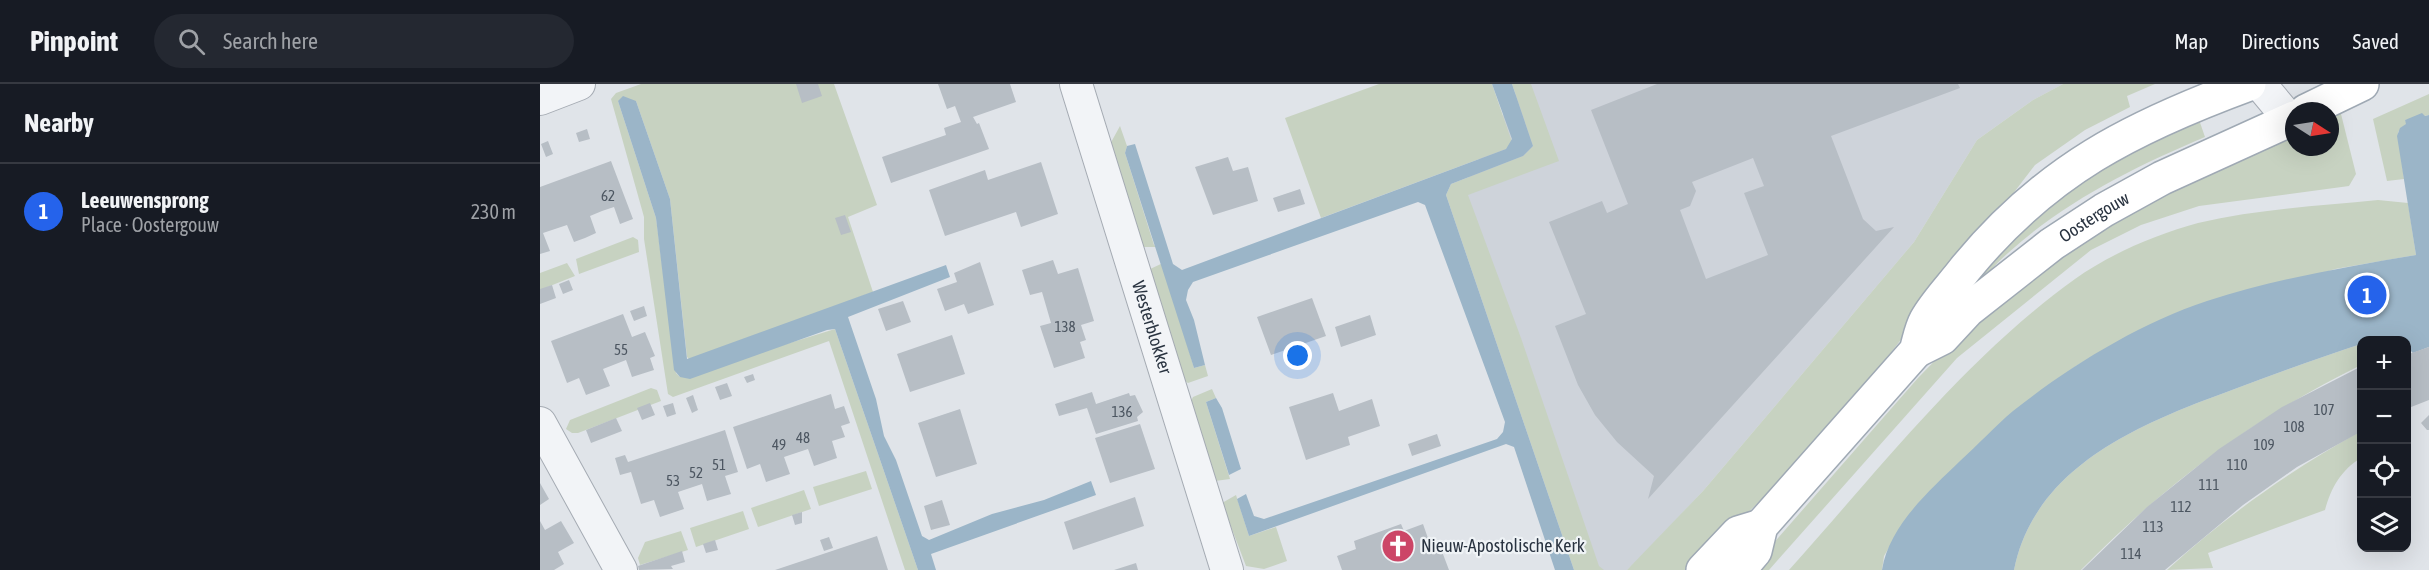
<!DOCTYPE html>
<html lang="en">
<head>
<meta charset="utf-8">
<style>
  body { margin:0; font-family:"Asap Condensed",sans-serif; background:#242831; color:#f1f3f6 }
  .controls { position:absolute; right:18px; bottom:18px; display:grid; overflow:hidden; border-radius:12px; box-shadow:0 6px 24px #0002 }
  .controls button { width:54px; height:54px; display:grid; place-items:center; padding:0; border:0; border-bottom:2px solid #363941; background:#171b24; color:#f1f3f6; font:30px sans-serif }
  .compass { position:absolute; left:1745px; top:18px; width:54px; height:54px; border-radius:50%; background:#171b24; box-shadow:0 6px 24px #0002; rotate:102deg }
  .you { position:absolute; left:758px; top:272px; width:21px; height:21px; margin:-15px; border:4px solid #fff; border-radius:50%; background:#1a73e8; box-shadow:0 0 0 9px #1a73e833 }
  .badge { display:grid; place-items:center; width:39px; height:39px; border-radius:50%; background:#2563eb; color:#fff; font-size:20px; font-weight:700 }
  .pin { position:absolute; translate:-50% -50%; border:3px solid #fff; box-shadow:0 2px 6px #0006 }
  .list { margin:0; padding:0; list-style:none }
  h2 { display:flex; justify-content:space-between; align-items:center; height:78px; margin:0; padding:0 24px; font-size:26px }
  h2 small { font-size:20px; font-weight:400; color:#9ea1a6 }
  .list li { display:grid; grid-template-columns:39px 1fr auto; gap:18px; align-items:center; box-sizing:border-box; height:96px; padding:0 24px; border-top:2px solid #363941 }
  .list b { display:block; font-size:22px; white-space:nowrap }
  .list p { margin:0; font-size:20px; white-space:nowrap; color:#9ea1a6 }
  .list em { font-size:20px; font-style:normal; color:#9ea1a6 }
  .icon { flex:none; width:33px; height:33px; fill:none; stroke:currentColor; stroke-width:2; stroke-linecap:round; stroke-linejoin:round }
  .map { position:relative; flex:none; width:1889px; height:486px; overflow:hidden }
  header { display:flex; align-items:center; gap:36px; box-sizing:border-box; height:84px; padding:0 30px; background:#171b24; border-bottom:2px solid #363941 }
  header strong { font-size:28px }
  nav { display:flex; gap:33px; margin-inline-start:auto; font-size:21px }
  .search { width:420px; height:54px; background:#242831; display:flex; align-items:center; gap:15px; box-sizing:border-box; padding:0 21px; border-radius:33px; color:#9ea1a6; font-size:22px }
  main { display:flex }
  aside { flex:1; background:#171b24 }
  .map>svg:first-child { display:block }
</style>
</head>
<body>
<header>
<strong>Pinpoint</strong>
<div class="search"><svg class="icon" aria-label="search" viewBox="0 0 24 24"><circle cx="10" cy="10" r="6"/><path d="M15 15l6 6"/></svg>Search here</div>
<nav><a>Map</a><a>Directions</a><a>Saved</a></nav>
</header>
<main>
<aside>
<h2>Nearby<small></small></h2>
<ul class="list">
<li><span class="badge">1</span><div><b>Leeuwensprong</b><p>Place · Oostergouw</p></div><em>230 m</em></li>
</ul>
</aside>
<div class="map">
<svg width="1889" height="486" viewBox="0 0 1889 486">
  <rect width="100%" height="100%" fill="#e0e4e9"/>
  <!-- built -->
  <path fill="#ced3da" d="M981 0H1523L1493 16 1437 56 1374 158 1163 407 1098 476 1087 486H1038L921 107Z"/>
  <!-- green -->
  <path fill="#c7d2c1" d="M101 0H294L337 121 308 133 333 208 150 276 147 273 130 115 96 17H78L116 134 136 289 140 293 295 245 378 486H365L289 257 133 313 128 310 104 155V133L71 15 76 9Z
    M839 0H952L972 58 966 65 781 134 745 34Z
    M972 0H991L1019 77 928 111 981 254 1059 482 1064 486H1034L906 111 911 100 983 72 993 62Z
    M1523 0H1615L1587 12 1590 23 1545 46 1495 81 1333 292 1232 405 1149 486H1087L1163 407 1374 158 1437 56 1493 16Z
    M1889 10V31L1865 36 1867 40 1858 48 1864 95 1847 97 1833 35Z
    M1800 26 1816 90 1809 102 1659 122 1601 141 1551 166 1417 274 1229 486H1210L1378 294 1447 223 1516 167 1754 44V63H1790V28Z
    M1657 30 1665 53C1596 82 1524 118 1468 169 1452 183 1439 200 1425 216L1435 190 1522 107Z
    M580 42 587 62 585 69 614 161 617 163H600L569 62Z
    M1838 116 1868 119 1876 171 1795 185 1581 256 1536 282 1473 328 1366 435 1344 472 1342 486H1249C1338 387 1426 273 1535 195 1570 170 1617 150 1658 139 1717 125 1778 122 1838 116Z
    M93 153 98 156 99 168 39 190 36 175Z
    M27 179 35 192 0 206V189Z
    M623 179 654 284 665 281 668 292 648 299 642 295 608 186Z
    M1821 260V281C1715 333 1624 401 1541 486H1474C1495 381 1602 339 1692 306 1735 290 1778 274 1821 260Z
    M111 304 117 306 121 317 38 349H32L26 345 30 336Z
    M672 305 676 314 666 318 690 395 675 397 650 319 653 313Z
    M1821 347V374C1801 386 1791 404 1785 426L1668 469 1673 484 1627 486C1686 432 1751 386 1821 347Z
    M326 387 332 405 279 422 273 403Z
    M264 406 271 425 218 443 211 424Z
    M696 411 709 452 736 443 747 477 724 485 706 482 682 419Z
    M203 427 209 445 156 463 150 444Z
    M141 447 148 466 100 481 98 474 105 458Z"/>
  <!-- water -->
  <path fill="#9bb5c8" d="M952 0H972L993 62 983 72 911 100 906 111 1034 486H1015L974 363 966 360 709 452 697 415 706 410 714 432 724 435 957 355 963 348 965 338 885 121 878 118 653 198 648 206 646 216 654 236 665 281 654 284 585 69 587 62 595 60 633 180 642 186 966 65 972 55Z
    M83 12 96 17 130 115 147 275 406 181 410 193 308 233 336 315 344 352 356 376 382 452 389 456 452 430 504 416 551 397 556 411 391 470 396 486H378L295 245 287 246 150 295 140 293 134 286 116 134 78 17Z
    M1882 29 1885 32 1889 31V263L1873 269 1867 263 1866 256H1822L1821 260C1778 274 1735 290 1692 306 1602 339 1495 381 1474 486H1342C1349 442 1389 407 1420 377 1438 361 1455 342 1473 327 1530 282 1598 240 1667 217 1735 195 1805 183 1876 171L1857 52 1860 44 1866 40 1865 36Z
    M676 314 682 324 701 385 689 391 666 318Z"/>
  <!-- building -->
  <path fill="#b7bec5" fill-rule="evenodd" d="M256 0H278L282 12 262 19Z
    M398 0H470L476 18 433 33 437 40 439 39 449 65 351 99 342 73 406 51 404 44 421 38 415 22 407 25Z
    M1117 0H1418L1420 4 1291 52 1323 135 1336 147 1354 143 1108 415 1114 392 1077 358 1055 331 1038 301 1015 242 1046 230 1009 138 1062 117 1067 129 1088 120 1051 26ZM1213 74 1224 102 1204 109 1228 171 1166 195 1140 126 1150 122 1156 107 1152 98Z
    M47 45 50 55 39 58 36 49Z
    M8 57 13 70 6 73 1 60Z
    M688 73 693 87 708 83 718 117 673 131 655 83Z
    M71 77 93 135 80 140 74 123 62 127 50 132 56 149 45 154 34 158 27 141 3 149 10 167 0 170V103Z
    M501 78 518 130 481 143 476 128 405 152 389 106 445 86 448 96Z
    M760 105 765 120 738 128 733 114Z
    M305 131 311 148 301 151 295 134Z
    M513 176 518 190 538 184 554 237 541 241 546 256 540 258 545 274 514 284 500 242 511 239 502 208 490 211 482 186Z
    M440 178 454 221 428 230 424 220 405 227 397 205 417 198 414 189Z
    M29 196 33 206 23 210 19 200Z
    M12 201 16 214 0 220V205Z
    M772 214 786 252 731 271 717 233Z
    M363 217 371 238 346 247 338 225Z
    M104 222 107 232 94 237 90 227Z
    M83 230 92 253 105 248 115 272 110 274 114 286 92 293 86 276 63 285 70 302 46 311 39 294 27 299 11 257Z
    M830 231 836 251 801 263 795 243Z
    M412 251 425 290 370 308 357 270Z
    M1889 263V316L1866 325V271Z
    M1822 282V347L1757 383 1703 421 1625 486H1542L1607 423 1679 365 1742 323Z
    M213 290 215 296 207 299 204 293Z
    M187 299 192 312 180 316 175 303Z
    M552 308 556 320 589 309 590 312 595 311 603 328 597 333 598 337 556 350 547 324 519 332 515 320Z
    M793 309 799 327 832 315 840 342 808 353 810 361 766 376 749 323Z
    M291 310 295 325 304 322 310 339 301 342 305 353 292 357 297 374 274 382 268 365 244 373 250 390 226 398 220 380 207 385 193 343Z
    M153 311 158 326 152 329 146 314Z
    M110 319 115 331 102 336 97 324Z
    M133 319 136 330 127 333 123 322Z
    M420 325 437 380 396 393 378 339Z
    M1889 331V346H1887L1881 339Z
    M76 334 82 347 51 359 46 346Z
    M600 340 615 385 570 399 555 354Z
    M185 346 198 388 185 392 191 410 167 417 162 400 138 408 144 425 120 433 114 416 101 420 91 388 80 391 75 374 85 371 88 378Z
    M897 350 901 362 872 372 868 360Z
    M0 399 9 415 0 421Z
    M595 413 604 442 533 466 524 438Z
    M402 416 410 441 391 446 384 422Z
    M262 428V439L255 441 252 431Z
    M0 437 5 446 21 437 34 459 18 468 24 480 14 486H0Z
    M861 440 864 447 883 440 890 460 898 457 909 486H802L797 472 816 465 814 457Z
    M337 452 348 486H235Z
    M289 453 293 464 284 467 280 456Z
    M175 456 178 466 166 469 163 460Z
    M142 467 145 478 131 482 133 485 99 486 98 482Z
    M596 479 598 486H574Z"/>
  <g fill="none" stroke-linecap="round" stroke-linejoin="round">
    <defs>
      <g id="minor">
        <path id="s1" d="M536 0 687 486"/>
        <path d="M1720 0 1750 36"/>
        <path d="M0 15 39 0"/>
        <path d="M0 339 81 486"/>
      </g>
      <g id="major">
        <path d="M1766 27 1822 0"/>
        <path id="s2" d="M1376 267 1402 254 1428 226 1512 160 1564 126 1622 94 1754 34"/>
        <path d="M1163 486 1198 449 1221 442"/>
        <path d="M1199 486 1215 467 1221 442 1376 267C1379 257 1381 245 1386 236 1396 218 1413 201 1425 185 1506 86 1592 43 1709 0"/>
      </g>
    </defs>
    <!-- minor casing -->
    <use href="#minor" stroke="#a5abb3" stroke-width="34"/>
    <!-- major casing -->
    <use href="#major" stroke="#9fa9b4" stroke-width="36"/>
    <!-- minor -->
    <use href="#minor" stroke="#f2f4f7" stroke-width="32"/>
    <!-- major -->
    <use href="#major" stroke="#fff" stroke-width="33"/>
  </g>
  <!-- icons -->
  <defs>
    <symbol id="church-disc" viewBox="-11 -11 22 22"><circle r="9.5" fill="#cc4667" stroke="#eff3f6"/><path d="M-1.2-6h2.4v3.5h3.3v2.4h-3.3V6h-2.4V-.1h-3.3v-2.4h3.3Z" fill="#fff"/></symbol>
  </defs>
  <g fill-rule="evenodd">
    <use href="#church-disc" x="839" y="443" width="38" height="38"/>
  </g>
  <g text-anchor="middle" stroke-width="4.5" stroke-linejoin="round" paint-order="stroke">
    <!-- number labels -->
    <g font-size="15" fill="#4c5661">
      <text x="68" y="117">62</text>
      <text x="525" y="248">138</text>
      <text x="81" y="271">55</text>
      <text x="1784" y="331">107</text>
      <text x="582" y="333">136</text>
      <text x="1754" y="348">108</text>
      <text x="263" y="359">48</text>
      <text x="239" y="366">49</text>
      <text x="1724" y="366">109</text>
      <text x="179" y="386">51</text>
      <text x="1697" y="386">110</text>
      <text x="156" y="394">52</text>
      <text x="133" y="402">53</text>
      <text x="1669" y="406">111</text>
      <text x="1641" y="428">112</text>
      <text x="1613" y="448">113</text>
      <text x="1591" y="475">114</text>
    </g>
    <!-- street labels -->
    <g font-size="18" fill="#293340" stroke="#eff3f6">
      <text dy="6" stroke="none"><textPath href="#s2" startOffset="224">Oostergouw</textPath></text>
      <text dy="6" stroke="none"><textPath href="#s1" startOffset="255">Westerblokker</textPath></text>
    </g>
    <!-- poi labels -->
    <g font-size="18" fill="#293340" stroke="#eff3f6" text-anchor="start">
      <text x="881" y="468">Nieuw-Apostolische Kerk</text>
    </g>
  </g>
</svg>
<div class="controls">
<button>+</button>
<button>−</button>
<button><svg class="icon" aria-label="locate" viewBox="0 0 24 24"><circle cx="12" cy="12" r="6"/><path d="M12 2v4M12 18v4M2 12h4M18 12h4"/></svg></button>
<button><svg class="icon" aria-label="layers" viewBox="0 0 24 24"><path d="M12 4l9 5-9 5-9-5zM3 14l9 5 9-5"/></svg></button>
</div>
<svg class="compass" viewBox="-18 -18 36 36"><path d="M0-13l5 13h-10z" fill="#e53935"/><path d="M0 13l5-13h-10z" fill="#9ea1a6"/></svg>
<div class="you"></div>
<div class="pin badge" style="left:1827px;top:211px">1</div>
</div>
</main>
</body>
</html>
